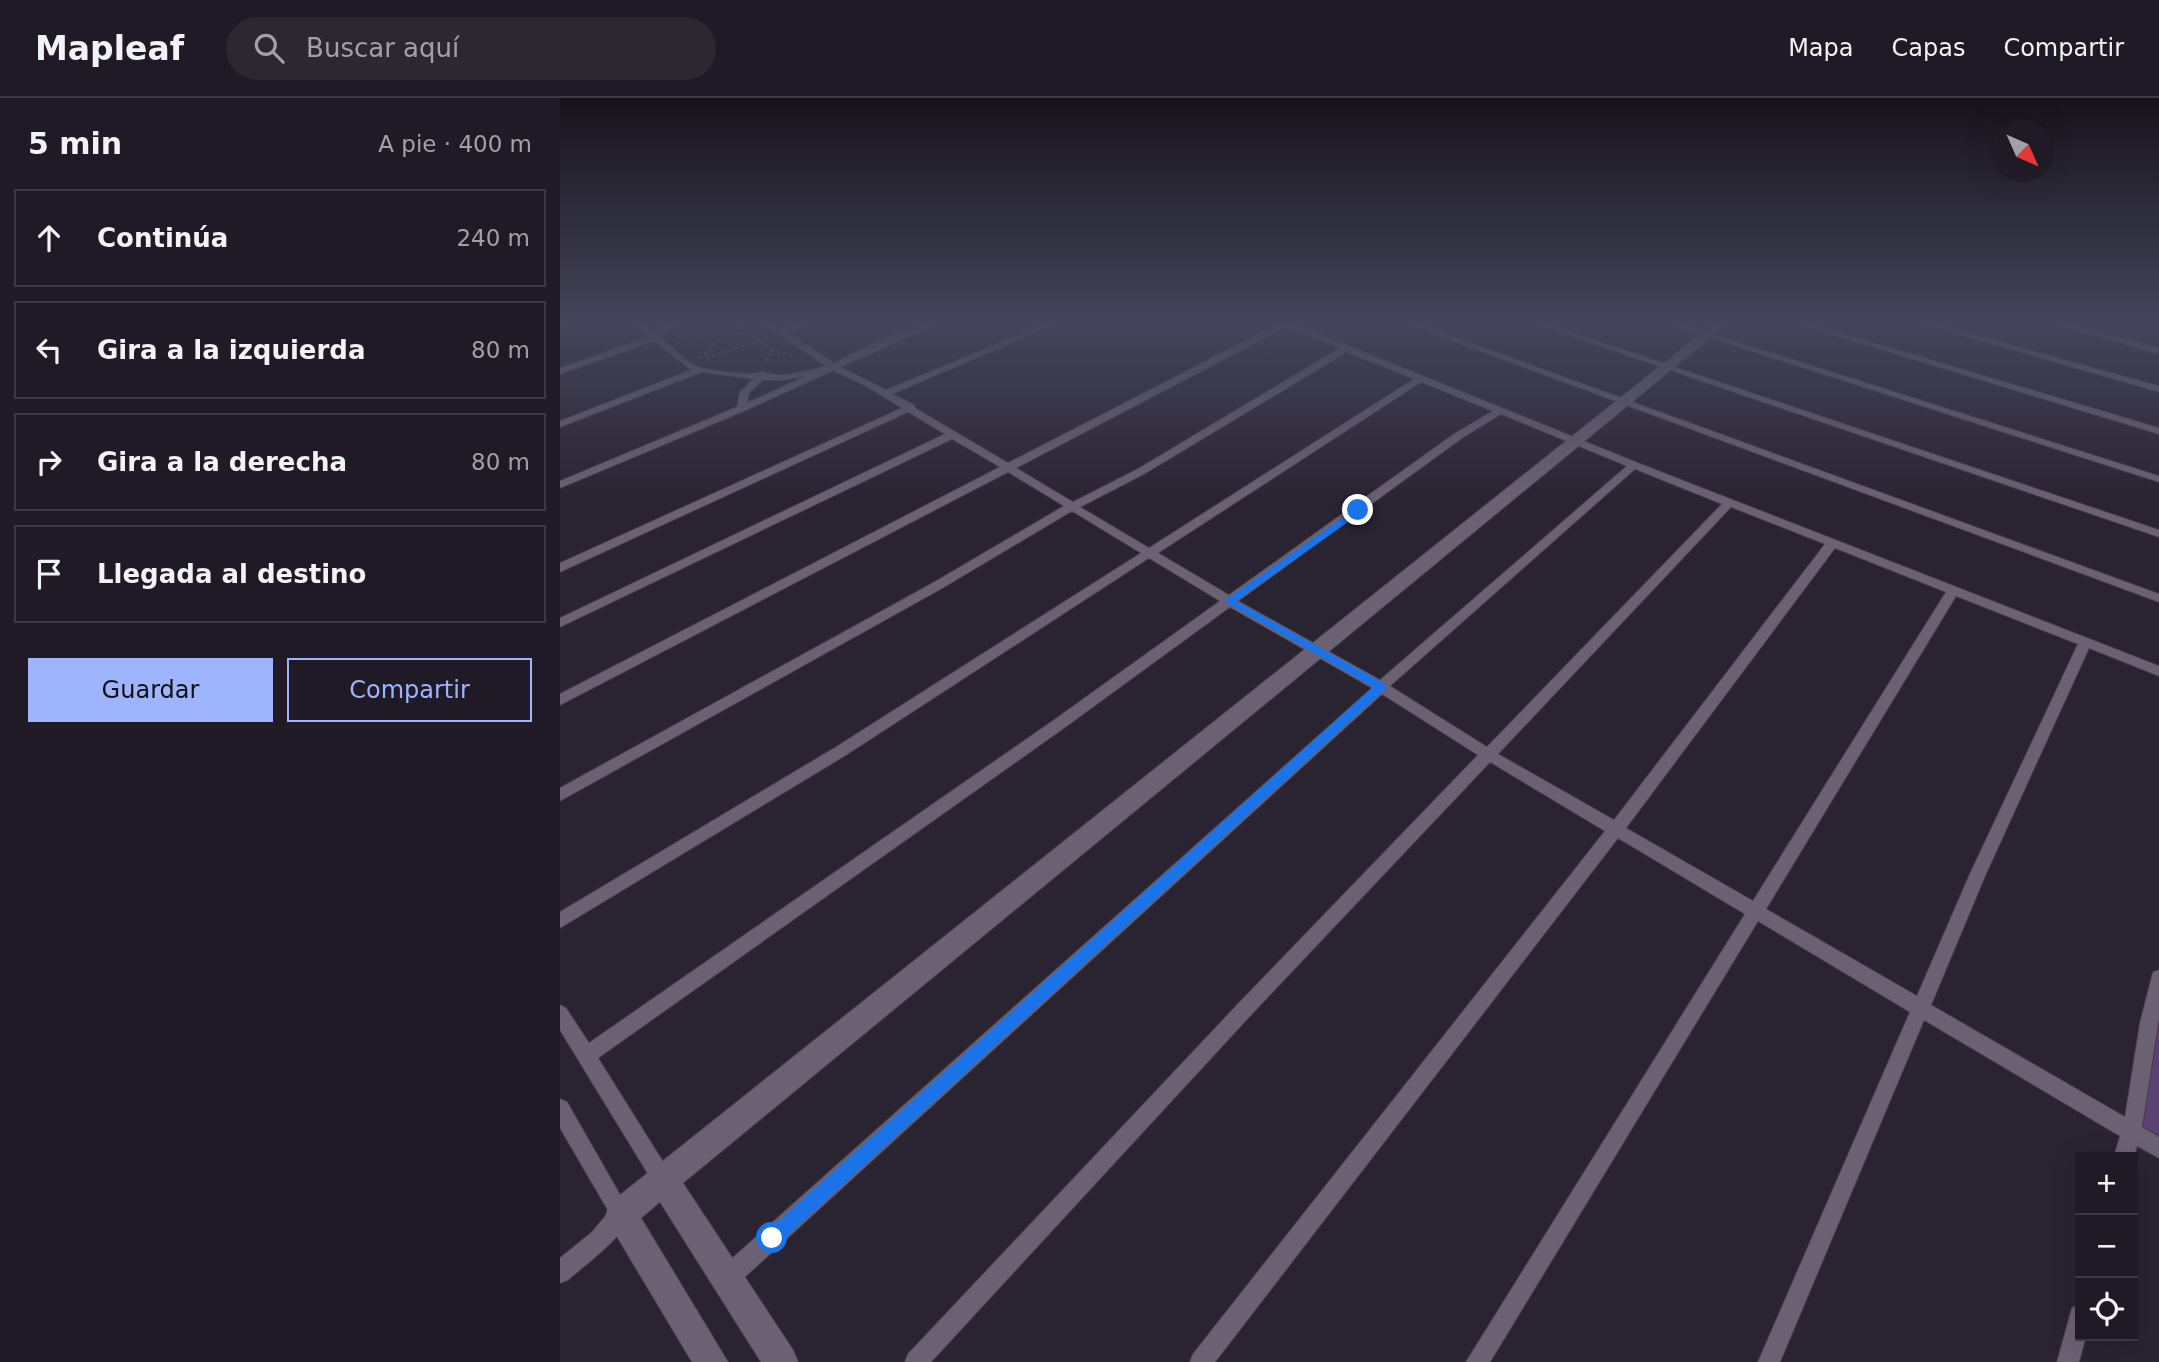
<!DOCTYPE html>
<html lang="es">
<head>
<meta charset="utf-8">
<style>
  body { margin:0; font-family:"DejaVu Sans",sans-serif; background:#2d2732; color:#f1f3f6 }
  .controls { position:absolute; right:21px; bottom:21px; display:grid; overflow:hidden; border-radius:0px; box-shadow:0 7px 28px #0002 }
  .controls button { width:63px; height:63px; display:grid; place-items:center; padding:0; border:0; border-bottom:2px solid #3d3843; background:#201a26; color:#f1f3f6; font:35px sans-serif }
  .compass { position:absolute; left:1431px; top:21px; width:63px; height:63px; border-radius:50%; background:#201a26; box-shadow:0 7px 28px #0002; rotate:135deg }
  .stop { position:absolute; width:21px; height:21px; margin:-16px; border:5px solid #1a73e8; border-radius:50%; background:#fff }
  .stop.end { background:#1a73e8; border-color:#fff; box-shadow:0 2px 7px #0008 }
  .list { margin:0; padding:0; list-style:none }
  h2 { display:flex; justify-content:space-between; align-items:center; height:91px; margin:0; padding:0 28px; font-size:30px }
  h2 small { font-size:23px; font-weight:400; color:#a2a1a7 }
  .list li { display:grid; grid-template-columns:46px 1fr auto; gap:21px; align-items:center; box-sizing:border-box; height:98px; margin:0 14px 14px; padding:0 14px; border:2px solid #3d3843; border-radius:0px }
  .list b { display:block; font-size:26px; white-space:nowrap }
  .list em { font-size:23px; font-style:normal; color:#a2a1a7 }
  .actions { display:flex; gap:14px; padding:21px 28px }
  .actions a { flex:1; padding:16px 0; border:2px solid #9eb4fd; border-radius:0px; text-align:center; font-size:24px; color:#9eb4fd }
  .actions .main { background:#9eb4fd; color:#111 }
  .icon { flex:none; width:38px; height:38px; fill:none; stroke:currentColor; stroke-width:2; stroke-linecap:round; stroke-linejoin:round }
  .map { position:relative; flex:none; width:1599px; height:1264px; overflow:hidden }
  header { display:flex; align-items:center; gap:42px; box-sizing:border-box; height:98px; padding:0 35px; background:#201a26; border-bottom:2px solid #3d3843 }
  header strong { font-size:33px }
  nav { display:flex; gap:38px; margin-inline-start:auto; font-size:24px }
  .search { width:490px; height:63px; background:#2d2732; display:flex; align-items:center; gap:18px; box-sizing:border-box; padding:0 24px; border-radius:38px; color:#a2a1a7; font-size:26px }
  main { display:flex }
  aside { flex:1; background:#201a26 }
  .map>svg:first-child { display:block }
</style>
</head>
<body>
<header>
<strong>Mapleaf</strong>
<div class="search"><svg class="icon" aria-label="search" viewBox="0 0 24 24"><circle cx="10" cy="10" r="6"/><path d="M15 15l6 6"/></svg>Buscar aquí</div>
<nav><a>Mapa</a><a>Capas</a><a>Compartir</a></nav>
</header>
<main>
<aside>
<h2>5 min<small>A pie · 400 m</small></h2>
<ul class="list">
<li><svg class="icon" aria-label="ahead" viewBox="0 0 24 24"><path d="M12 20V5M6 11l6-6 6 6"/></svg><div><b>Continúa</b></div><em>240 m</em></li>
<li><svg class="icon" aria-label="left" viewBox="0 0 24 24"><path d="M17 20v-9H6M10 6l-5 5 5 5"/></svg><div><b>Gira a la izquierda</b></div><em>80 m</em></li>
<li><svg class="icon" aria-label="right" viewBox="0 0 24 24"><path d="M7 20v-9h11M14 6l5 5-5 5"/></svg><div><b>Gira a la derecha</b></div><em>80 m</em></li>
<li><svg class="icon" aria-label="arrive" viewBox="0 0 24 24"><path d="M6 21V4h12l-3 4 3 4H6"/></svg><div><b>Llegada al destino</b></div></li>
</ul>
<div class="actions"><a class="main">Guardar</a><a>Compartir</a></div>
</aside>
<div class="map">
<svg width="1599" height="1264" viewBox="0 0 1599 1264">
  <rect width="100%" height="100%" fill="#2a2332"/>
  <!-- green -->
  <path fill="#5b4273" d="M1599 918V1050L1572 1034Z"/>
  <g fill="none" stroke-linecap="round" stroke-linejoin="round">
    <defs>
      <path id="street" d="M0 225H10L0 230Z
        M73 225H82L94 235C102 226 111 225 122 225L105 233 100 239C110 247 122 261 134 267 146 273 193 279 204 273 218 282 250 272 266 268L202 225H212L222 232 241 225H253L228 235 274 265C304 251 347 225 381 225L280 269 326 292 487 225H498L332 296 354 307 355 310 448 365 720 225H732L1078 365 1599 568V578L1529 550 1425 778 1371 907 1565 1019 1580 925 1593 874 1599 872V920L1582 1029 1599 1039V1060L1577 1048 1573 1062V1059H1554L1560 1038 1364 922 1220 1264H1198L1350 914 1198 823 930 1264H906L1185 816 1058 740 655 1264H630L633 1256 1045 733 930 664 689 919 371 1264H345L348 1256 677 907 918 657 822 596 175 1188 167 1191 159 1188 156 1180 159 1172 812 590 670 509 504 630 38 960 110 1075 113 1082 110 1089 103 1092 96 1089 0 932V907L6 910 29 945 494 622 660 503 589 460 286 657 0 830V814L276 649 581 455 512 413 379 492 0 703V690L371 486 504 408 448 374 0 607V596L440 369 392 341 0 529V520L385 336 348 314 0 474V465L342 310 306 288 274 273 270 274 184 313 0 390V383L177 309 180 294 193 281 142 274 0 329V323L131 272 94 243 0 276V270L89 239ZM726 229 780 250 576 372 513 404 456 370ZM787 254 854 281 589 450 520 409 584 376ZM246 278 187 305 189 295 203 282H223ZM861 284 933 313 894 336 669 497 598 455ZM941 316 1067 368 820 582 678 503 902 340ZM1075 371 1162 406 927 649 830 588ZM1171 409 1265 446 1054 722 938 656ZM1275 450 1386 494 1193 803 1066 730ZM1396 498 1518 546 1409 778 1357 898 1206 811Z
        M844 225H856L1599 496V504Z
        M972 225H984L1599 432V439Z
        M1104 225H1117L1599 378V384Z
        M1234 225H1247L1599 330V336Z
        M1359 225H1372L1599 288V294Z
        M1491 225H1505L1599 250V256Z
        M0 1001 7 1004 71 1116C60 1143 29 1163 8 1182L0 1185V1160L32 1134 49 1114 0 1030Z
        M1520 1207V1238H1526L1519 1264H1497L1512 1210Z"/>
      <path id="secondary" d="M1154 225H1168L123 1085 233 1252 238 1264H201L100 1104 81 1120 168 1264H132L50 1127 46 1116 50 1105Z"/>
    </defs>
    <!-- street casing -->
    <use href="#street" stroke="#433d49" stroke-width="2"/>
    <!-- secondary casing -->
    <use href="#secondary" stroke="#433d49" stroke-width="2"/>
    <!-- path -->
    <path stroke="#6d6774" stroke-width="2.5" stroke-dasharray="2.5 3.5" stroke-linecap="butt" d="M177 225 212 252 206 264
      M118 239 201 235
      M212 252 234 258
      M140 260 150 252 168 225
      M147 260 209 239"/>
    <!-- street -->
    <use href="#street" fill="#6a6273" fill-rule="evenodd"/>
    <!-- secondary -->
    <use href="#secondary" fill="#6a6273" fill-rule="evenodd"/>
  </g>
  <!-- sky -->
  <linearGradient id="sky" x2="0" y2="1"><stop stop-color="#17131c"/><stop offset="0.56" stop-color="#44455a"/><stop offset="1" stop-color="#44455a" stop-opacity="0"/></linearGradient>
  <rect width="1599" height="402" fill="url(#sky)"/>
  <!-- route -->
  <path fill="#1a73e8" d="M798 409 803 412 802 414 676 503 825 586V591L218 1146 212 1149 206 1146 204 1140 206 1134 813 589 664 503Z"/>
</svg>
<div class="controls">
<button>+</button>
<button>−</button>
<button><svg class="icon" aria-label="locate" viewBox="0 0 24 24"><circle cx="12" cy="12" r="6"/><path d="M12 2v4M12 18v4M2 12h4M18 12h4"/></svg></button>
</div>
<svg class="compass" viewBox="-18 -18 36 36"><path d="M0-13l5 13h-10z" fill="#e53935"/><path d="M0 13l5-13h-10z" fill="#a2a1a7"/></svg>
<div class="stop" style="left:212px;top:1140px"></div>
<div class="stop end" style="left:798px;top:412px"></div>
</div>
</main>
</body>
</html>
